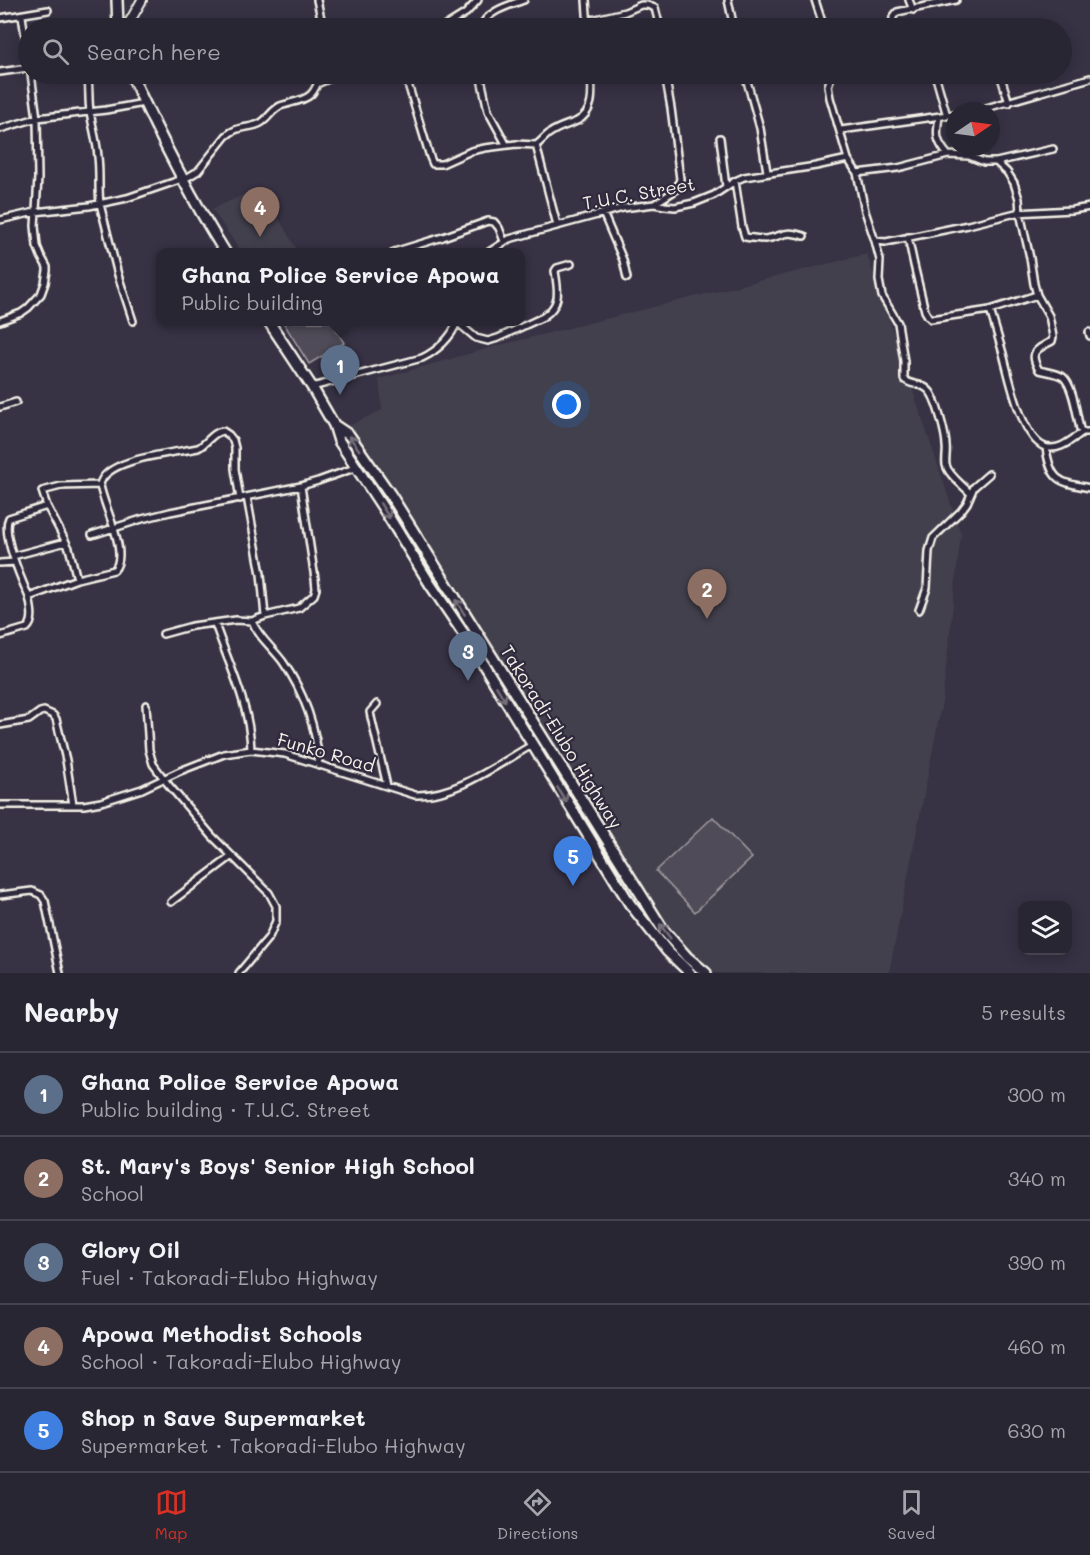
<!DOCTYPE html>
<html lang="en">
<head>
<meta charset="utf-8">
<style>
  body { margin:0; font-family:Mali,sans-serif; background:#312e3b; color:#f1f3f6 }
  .controls { position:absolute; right:18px; bottom:18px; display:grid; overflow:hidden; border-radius:12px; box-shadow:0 3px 15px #0003 }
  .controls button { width:54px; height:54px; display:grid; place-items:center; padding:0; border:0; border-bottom:2px solid #45434e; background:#292633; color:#f1f3f6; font:30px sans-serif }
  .compass { position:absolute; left:946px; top:102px; width:54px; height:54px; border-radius:50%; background:#292633; box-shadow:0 3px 15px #0003; rotate:77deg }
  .you { position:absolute; left:567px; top:405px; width:21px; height:21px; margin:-15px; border:4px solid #fff; border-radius:50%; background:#1a73e8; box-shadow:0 0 0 9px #1a73e833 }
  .badge { display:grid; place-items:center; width:39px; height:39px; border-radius:50%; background:#d93025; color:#fff; font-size:20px; font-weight:700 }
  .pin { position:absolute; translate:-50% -50px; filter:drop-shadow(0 2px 3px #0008) }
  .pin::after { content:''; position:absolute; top:32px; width:21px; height:18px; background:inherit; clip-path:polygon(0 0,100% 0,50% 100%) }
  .popup { position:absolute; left:156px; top:248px; width:369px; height:78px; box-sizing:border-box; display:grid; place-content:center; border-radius:12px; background:#292633; filter:drop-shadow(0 2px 4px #0005); font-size:20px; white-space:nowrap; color:#a5a5ac }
  .popup b { font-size:22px; color:#f1f3f6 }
  .popup::after { content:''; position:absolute; left:50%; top:100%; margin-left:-12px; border:12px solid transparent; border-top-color:#292633 }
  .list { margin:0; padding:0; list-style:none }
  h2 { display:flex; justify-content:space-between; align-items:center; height:78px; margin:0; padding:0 24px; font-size:26px }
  h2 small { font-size:20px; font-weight:400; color:#a5a5ac }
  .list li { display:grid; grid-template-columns:39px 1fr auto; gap:18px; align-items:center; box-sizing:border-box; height:84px; padding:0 24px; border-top:2px solid #45434e }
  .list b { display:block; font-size:22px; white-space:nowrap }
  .list p { margin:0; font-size:20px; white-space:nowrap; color:#a5a5ac }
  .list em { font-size:20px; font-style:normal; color:#a5a5ac }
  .icon { flex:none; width:33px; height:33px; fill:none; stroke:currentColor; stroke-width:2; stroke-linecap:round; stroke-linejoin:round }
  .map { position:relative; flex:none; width:1090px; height:973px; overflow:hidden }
  .search { position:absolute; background:#292633; box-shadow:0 3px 15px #0003; left:18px; right:18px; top:18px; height:66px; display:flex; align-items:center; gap:15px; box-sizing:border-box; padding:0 21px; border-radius:33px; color:#a5a5ac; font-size:22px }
  .sheet { height:498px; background:#292633 }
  nav { display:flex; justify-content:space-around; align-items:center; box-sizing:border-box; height:84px; border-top:2px solid #45434e; background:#292633; font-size:16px; color:#a5a5ac }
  nav a { display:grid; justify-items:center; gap:3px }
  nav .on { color:#d93025 }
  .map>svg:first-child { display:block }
</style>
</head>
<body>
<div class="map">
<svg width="1090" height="973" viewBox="0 0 1090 973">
  <rect width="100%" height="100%" fill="#373244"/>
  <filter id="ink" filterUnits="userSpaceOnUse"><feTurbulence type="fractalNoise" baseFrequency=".0167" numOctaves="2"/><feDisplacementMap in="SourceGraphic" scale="12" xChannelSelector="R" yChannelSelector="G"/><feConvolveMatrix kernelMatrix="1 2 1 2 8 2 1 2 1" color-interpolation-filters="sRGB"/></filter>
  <g filter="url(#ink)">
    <!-- built -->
    <path fill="#433f4e" d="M261 187 298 252H241L212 209Z
      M867 254 961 534 942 703 889 973H715L670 940 639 904 575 807 346 427 382 410 379 379 496 346Z"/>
    <!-- green -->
    <path fill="#504b59" stroke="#a29ea0" stroke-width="1.5" d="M283 322H332L344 343 309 364Z
      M713 817 752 858 695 912 656 871Z"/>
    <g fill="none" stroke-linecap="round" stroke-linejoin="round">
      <defs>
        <path id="minor" d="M317 0 323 28
          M586 0 588 28
          M728 0 734 28
          M815 0 824 28
          M909 0 913 10
          M22 16 28 56
          M0 18 48 10
          M587 21 625 12 641 5H647L655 8 660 28
          M442 28 466 13 478 0
          M481 28C485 12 509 5 524 0
          M892 28 893 17 897 12 956 0
          M0 72 28 68
          M87 74C90 86 88 98 90 111 92 126 97 141 98 157 100 173 98 188 100 204L118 275 133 321
          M405 74 430 157 433 164H442L471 151 485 148 516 144 536 145C541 142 545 136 550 133 558 127 568 125 577 121 595 112 592 91 591 74
          M480 74 488 111 506 144
          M745 74 760 128 767 172
          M832 74 828 86 830 98 848 159 857 173 865 211 875 241 880 260 879 280 882 296 898 323 904 361V379C911 387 923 381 931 393 937 402 946 435 946 446 947 452 945 459 946 465 949 476 963 485 970 493
          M935 74 947 116
          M1000 74 1009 103
          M542 78 551 74
          M317 84 340 74
          M976 111 1090 78
          M939 117C936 135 936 141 948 155
          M0 129 37 118 106 110 144 103
          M841 130 955 114
          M720 138 726 187
          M536 145 557 225
          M996 162 1007 172 1014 183 1019 199 1020 213 1030 258 1034 284 1037 295 1049 316 1052 331 1053 337 1052 341C1037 349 1028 352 1039 370 1046 372 1057 373 1063 377 1073 385 1077 416 1080 429L1083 432H1090
          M857 173 898 168 948 155 969 156 984 162H996L1053 149
          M735 181 742 227 745 237C752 238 759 239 765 239 783 237 783 229 804 236
          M654 204 676 190 680 179 671 108 665 74
          M603 213 623 260 627 278
          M0 220 35 212 89 206 127 198 188 177 198 171 226 136C237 126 243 129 256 125 267 122 268 114 277 108 280 105 285 105 290 103 311 98 314 95 321 74
          M908 237 914 265 925 311 928 316 931 319 990 310 1037 295
          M875 241 886 242 968 225 1016 213 1072 210 1090 207
          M394 252 443 237 488 221 494 222 499 228 504 241
          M489 252 509 239 623 208 654 204 665 206 675 207 694 203 714 195 735 181 744 177 816 166 848 159
          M990 310C994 323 998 337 1002 350 1009 374 1020 437 1045 447 1059 452 1072 439 1083 432
          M0 321 21 313 28 308 41 294 45 283 47 271V267L41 256 37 246 35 226 38 178 37 118 31 74
          M457 322 476 338 488 341 498 338 543 317C562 304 558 291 555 271L557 268 571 264
          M1089 332 1090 336
          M312 387 422 358C437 351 452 337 457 322
          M0 407 16 402
          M1046 448C1051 482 1059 482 1090 488
          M247 497 261 574 265 616
          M92 535 142 519 170 512 301 486 318 481 357 467
          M13 556 66 542
          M0 563 15 562
          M77 579 69 548 47 506 42 491 61 486 100 485
          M29 597C22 581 1 534 9 518L47 506
          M919 610 927 588 929 551 933 538 961 511 967 503 974 487 989 474
          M252 621C258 637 273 648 283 662 304 692 317 729 319 766
          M215 624C229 665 250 705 251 750
          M163 634 192 626 236 620 252 621 265 616 299 608 314 595 316 589 315 579 301 486
          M0 636 27 628C35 621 31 607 29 597L77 579 114 570C130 553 103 506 100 485 104 458 176 453 198 448 208 443 212 432 223 431L229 435 233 440 235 448V469L240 499
          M377 704 370 712 371 717 387 786
          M146 705 149 750 153 764 167 783 212 836 269 893 276 906V921L269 937 239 973
          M0 725 29 720 40 712 44 711 53 715 56 719 66 760 73 805
          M0 805H84L101 802 142 789 180 771 224 754 251 750 285 754 415 795C455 797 498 764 532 745
          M0 895 32 891 41 895 45 901 60 973
          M171 902 232 856"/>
        <path id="secondary" d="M126 28 142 0"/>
        <path id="trunk" d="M117 0 118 28
          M131 74C159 135 189 195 225 252
          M269 322 312 387 334 425 339 441 387 514 430 584 474 649 630 904 667 951 690 973
          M334 425 349 435 390 494 664 931 687 957 706 973"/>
      </defs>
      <!-- minor casing -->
      <use href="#minor" stroke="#f4f1e8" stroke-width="10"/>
      <!-- secondary casing -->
      <use href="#secondary" stroke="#f4f1e8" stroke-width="12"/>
      <!-- trunk casing -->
      <use href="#trunk" stroke="#f4f1e8" stroke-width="14"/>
      <!-- minor -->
      <use href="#minor" stroke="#2f2a3d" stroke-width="5"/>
      <!-- secondary -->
      <use href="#secondary" stroke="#2f2a3d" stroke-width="8"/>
      <!-- trunk -->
      <use href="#trunk" stroke="#2f2a3d" stroke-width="9"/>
    </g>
    <!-- one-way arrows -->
    <defs><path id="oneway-shaft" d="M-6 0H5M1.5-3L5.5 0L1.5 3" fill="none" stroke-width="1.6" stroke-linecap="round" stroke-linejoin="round" transform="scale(1.5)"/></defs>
    <g stroke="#747079">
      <use href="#oneway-shaft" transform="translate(354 443) rotate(-126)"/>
      <use href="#oneway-shaft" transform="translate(385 511) rotate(58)"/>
      <use href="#oneway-shaft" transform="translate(460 607) rotate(-122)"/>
      <use href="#oneway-shaft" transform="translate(501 694) rotate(59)"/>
      <use href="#oneway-shaft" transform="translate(562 795) rotate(59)"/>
      <use href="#oneway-shaft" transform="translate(665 931) rotate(-127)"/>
    </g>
  </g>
  <g text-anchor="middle" stroke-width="4.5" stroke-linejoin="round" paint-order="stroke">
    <!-- street labels -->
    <g font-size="18" fill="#f4f1e8" stroke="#2f2a3d">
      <text transform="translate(639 194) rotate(-10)" y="6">T.U.C. Street</text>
      <text transform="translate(561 737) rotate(58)" y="6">Takoradi-Elubo Highway</text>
      <text transform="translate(326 753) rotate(16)" y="6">Funko Road</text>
    </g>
  </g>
</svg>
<div class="controls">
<button><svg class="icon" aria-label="layers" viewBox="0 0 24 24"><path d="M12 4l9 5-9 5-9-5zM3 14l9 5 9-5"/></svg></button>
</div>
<svg class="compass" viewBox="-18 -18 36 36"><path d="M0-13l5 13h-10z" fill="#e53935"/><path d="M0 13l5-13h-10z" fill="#a5a5ac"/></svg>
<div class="you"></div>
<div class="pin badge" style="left:340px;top:395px;background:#5c6f8a">1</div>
<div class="popup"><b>Ghana Police Service Apowa</b>Public building</div>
<div class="pin badge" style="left:707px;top:619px;background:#8d6e63">2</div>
<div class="pin badge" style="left:468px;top:681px;background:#5c6f8a">3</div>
<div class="pin badge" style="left:260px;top:237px;background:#8d6e63">4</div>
<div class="pin badge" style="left:573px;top:886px;background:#3f7fe0">5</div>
<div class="search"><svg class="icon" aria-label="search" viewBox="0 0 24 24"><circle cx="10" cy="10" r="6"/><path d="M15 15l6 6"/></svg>Search here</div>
</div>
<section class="sheet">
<h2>Nearby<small>5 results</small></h2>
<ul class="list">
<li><span class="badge" style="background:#5c6f8a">1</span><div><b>Ghana Police Service Apowa</b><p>Public building · T.U.C. Street</p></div><em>300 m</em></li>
<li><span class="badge" style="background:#8d6e63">2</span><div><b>St. Mary's Boys' Senior High School</b><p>School</p></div><em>340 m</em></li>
<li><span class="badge" style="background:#5c6f8a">3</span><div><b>Glory Oil</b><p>Fuel · Takoradi-Elubo Highway</p></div><em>390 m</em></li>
<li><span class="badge" style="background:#8d6e63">4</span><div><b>Apowa Methodist Schools</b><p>School · Takoradi-Elubo Highway</p></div><em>460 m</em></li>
<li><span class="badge" style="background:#3f7fe0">5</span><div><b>Shop n Save Supermarket</b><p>Supermarket · Takoradi-Elubo Highway</p></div><em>630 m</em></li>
</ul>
</section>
<nav>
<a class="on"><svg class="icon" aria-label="map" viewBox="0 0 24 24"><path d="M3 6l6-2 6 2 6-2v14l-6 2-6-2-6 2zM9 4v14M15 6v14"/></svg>Map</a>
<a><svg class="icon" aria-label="directions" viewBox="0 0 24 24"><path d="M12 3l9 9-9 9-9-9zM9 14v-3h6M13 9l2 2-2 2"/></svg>Directions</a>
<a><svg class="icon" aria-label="saved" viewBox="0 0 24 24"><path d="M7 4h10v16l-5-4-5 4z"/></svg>Saved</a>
</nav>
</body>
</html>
